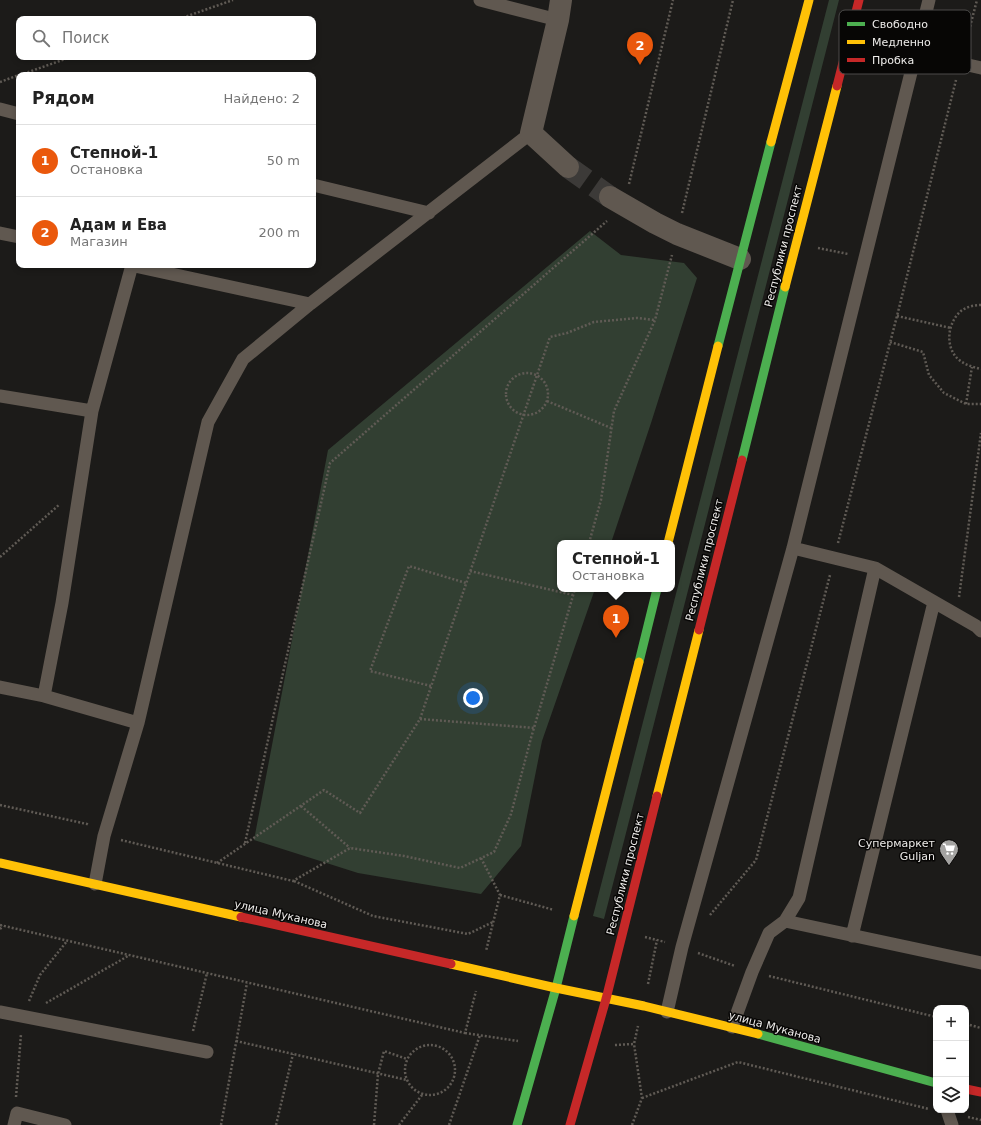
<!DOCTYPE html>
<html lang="ru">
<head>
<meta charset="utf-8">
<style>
  body { margin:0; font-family:"DejaVu Sans",sans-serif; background:#f2f2f2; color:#222 }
  .controls { position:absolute; right:12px; bottom:12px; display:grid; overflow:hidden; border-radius:8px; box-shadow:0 2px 6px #0003 }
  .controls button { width:36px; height:36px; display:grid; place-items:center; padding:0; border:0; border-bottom:1px solid #e0e0e0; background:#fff; color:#222; font:20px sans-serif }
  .you { position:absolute; left:473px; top:698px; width:14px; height:14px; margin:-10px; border:3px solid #fff; border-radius:50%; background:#1a73e8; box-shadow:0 0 0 6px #1a73e833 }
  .badge { display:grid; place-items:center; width:26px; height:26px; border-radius:50%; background:#ea580c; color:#fff; font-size:13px; font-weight:700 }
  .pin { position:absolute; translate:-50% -33px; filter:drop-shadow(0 1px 2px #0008) }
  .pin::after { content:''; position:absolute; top:21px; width:14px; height:12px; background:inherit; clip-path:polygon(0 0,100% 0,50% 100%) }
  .popup { position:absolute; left:557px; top:540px; width:118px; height:52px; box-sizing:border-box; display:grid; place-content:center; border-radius:8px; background:#fff; filter:drop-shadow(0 1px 3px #0005); font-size:13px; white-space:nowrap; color:#767676 }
  .popup b { font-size:15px; color:#222 }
  .popup::after { content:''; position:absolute; left:50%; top:100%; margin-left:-8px; border:8px solid transparent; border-top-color:#fff }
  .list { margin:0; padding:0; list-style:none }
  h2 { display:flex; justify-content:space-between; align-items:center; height:52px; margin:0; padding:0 16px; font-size:17px }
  h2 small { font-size:13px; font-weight:400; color:#767676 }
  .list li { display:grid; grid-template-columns:26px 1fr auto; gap:12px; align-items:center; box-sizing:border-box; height:72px; padding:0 16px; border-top:1px solid #e0e0e0 }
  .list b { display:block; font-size:15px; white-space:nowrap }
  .list p { margin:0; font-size:13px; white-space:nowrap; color:#767676 }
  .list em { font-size:13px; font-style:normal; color:#767676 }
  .icon { flex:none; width:22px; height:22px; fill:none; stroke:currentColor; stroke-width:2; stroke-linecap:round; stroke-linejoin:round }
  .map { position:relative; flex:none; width:981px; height:1125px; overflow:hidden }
  .search { position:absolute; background:#fff; box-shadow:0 2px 6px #0003; left:16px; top:16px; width:300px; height:44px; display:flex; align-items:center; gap:10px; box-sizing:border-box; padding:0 14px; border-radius:8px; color:#767676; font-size:15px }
  .panel { position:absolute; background:#fff; box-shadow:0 2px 6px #0003; left:16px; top:72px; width:300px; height:196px; border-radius:8px }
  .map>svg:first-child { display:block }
</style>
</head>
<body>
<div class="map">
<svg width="981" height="1125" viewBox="0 0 981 1125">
  <rect width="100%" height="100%" fill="#1c1b19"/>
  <!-- green -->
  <path fill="#323f32" d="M829 0H839L604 919 593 916Z
    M590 231 621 255 684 263 697 278 651 423 611 543H560V589H595L542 741 521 846 481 894 358 873 254 840 328 450Z"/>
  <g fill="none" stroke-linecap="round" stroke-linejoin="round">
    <!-- street-tunnel -->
    <path stroke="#3c3a38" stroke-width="22" stroke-dasharray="22 11" stroke-linecap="butt" d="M568 167 610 197"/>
    <!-- path -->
    <path stroke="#605b55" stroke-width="2.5" stroke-dasharray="2 2" stroke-linecap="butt" d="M179 19 233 0
      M965 46 977 0
      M20 75 71 57
      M0 82 19 75
      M629 184 673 0
      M682 213 733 0
      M818 248 848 254
      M981 305C974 305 966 307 961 311 947 323 945 347 958 359 965 365 973 367 981 369
      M897 316 951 328
      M890 342 923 352 929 375 944 393 966 404H981
      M506 394a21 21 0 1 1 42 0a21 21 0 1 1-42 0Z
      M547 401 611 428
      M966 404 972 367
      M589 543 601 500 614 411 655 320 672 255
      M838 543 897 316 956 80
      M0 557 60 504
      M470 571 573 595
      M959 597 981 433
      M431 686 370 671 409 566 466 583
      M420 719 535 728
      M0 805 87 824 89 825
      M301 806 350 848
      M121 840 293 881 350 848 404 856 460 868 494 852 511 814 531 738 575 589
      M245 843 330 463 607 221
      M481 858 500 895 486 951
      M217 863 324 790 360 813 420 719 550 337 567 333 594 322 637 318 655 320
      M294 881 373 916 468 934 493 922
      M500 895 554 910
      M710 915 756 860 830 575
      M0 925 465 1033 476 991
      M0 929 3 926
      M645 937 665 942
      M698 953 735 966
      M769 976 936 1017
      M648 984 657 940
      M29 1001 40 975 67 941
      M46 1003 128 956
      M966 1024 981 1028
      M193 1031 207 973
      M465 1033 518 1041
      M236 1041 407 1080
      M405 1070a25 25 0 1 1 50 0a25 25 0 1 1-50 0Z
      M615 1045 634 1044 638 1026
      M16 1097 21 1034
      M642 1098 738 1062 929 1109
      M968 1117 981 1120
      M221 1125 247 983
      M276 1125 293 1054
      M374 1125 378 1074 384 1051 407 1059
      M399 1125 422 1095
      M449 1125 480 1035
      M632 1125 642 1098 634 1044"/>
    <!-- lane -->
    <path stroke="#605850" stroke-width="13" d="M480 0 558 20
      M915 53 981 68
      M0 109 19 114
      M313 185 429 213
      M0 233 19 237
      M130 265 310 304
      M132 265 92 411 62 603 44 696 138 723
      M0 396 92 411
      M793 548 875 568 976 626 981 631
      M0 687 44 696
      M95 884 104 836 138 723 208 422 243 359 310 304 531 133
      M785 921 981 963
      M852 936 934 602
      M0 1012 207 1052
      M667 1012 682 947 793 548 929 0
      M732 1027 752 972 769 933 785 921 799 898 875 568
      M947 1110 952 1125
      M14 1125 17 1113 65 1125"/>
    <!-- street -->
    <path stroke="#605850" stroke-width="22" d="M561 0 558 20 531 133 568 167
      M610 197 655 223 677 234 740 259"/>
    <!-- fast -->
    <path stroke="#4caf50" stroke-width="9" d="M718 346 771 142
      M742 460 785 287
      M639 662 657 589
      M758 1034 936 1083
      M517 1125 556 988 574 916"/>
    <!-- slow -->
    <path stroke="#ffc107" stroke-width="9" d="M771 142 809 0
      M785 287 837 86
      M668 543 718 346
      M657 796 699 630
      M0 863 241 917
      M574 916 639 662
      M451 964 556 988 644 1006 758 1034"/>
    <!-- jam -->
    <path stroke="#c62828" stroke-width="9" d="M837 86 859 0
      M699 630 742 460
      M241 917 451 964
      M966 1089 981 1092
      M570 1125 606 999 657 796"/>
  </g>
  <!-- icons -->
  <defs>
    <symbol id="supermarket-pin" viewBox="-11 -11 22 30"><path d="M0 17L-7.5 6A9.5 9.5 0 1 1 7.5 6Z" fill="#a4a3a1" stroke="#070605"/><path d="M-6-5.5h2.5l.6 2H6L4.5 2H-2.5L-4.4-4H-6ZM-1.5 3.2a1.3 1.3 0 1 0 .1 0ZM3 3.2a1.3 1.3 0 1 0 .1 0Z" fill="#fff"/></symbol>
  </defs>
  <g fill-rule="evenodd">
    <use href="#supermarket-pin" x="938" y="838" width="22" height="30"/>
  </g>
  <g text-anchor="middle" stroke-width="3" stroke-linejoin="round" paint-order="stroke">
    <!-- street labels -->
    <g font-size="11" fill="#eeecea" stroke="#070605">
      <text transform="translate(783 246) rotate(-76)" y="4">Республики проспект</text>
      <text transform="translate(704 560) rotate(-76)" y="4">Республики проспект</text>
      <text transform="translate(625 874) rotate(-76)" y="4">Республики проспект</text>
      <text transform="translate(281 914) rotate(13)" y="4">улица Муканова</text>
      <text transform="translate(775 1027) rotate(15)" y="4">улица Муканова</text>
    </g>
    <!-- poi labels -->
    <g font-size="11" fill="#eeecea" stroke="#070605" text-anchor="end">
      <text x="935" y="847">Супермаркет<tspan x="935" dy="13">Guljan</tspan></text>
    </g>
  </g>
  <!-- legend -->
  <rect x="839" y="10" width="132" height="64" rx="6" fill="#070605" stroke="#4c4b4a" stroke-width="1"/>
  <rect x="847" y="22" width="18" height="4" fill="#4caf50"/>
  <rect x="847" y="40" width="18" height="4" fill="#ffc107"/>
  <rect x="847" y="58" width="18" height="4" fill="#c62828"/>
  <g font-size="11" fill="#eeecea">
    <text x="872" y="28">Свободно</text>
    <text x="872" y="46">Медленно</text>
    <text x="872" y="64">Пробка</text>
  </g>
</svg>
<div class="controls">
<button>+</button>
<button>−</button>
<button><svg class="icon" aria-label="layers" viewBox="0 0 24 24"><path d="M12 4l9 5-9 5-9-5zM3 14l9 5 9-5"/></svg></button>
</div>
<div class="you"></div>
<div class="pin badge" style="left:616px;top:638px">1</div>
<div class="popup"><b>Степной-1</b>Остановка</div>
<div class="pin badge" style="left:640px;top:65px">2</div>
<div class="search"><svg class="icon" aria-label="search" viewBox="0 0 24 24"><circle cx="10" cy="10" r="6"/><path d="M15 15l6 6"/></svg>Поиск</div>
<section class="panel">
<h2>Рядом<small>Найдено: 2</small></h2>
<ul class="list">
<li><span class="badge">1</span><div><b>Степной-1</b><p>Остановка</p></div><em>50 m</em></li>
<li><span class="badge">2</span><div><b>Адам и Ева</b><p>Магазин</p></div><em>200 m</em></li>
</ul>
</section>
</div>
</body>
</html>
